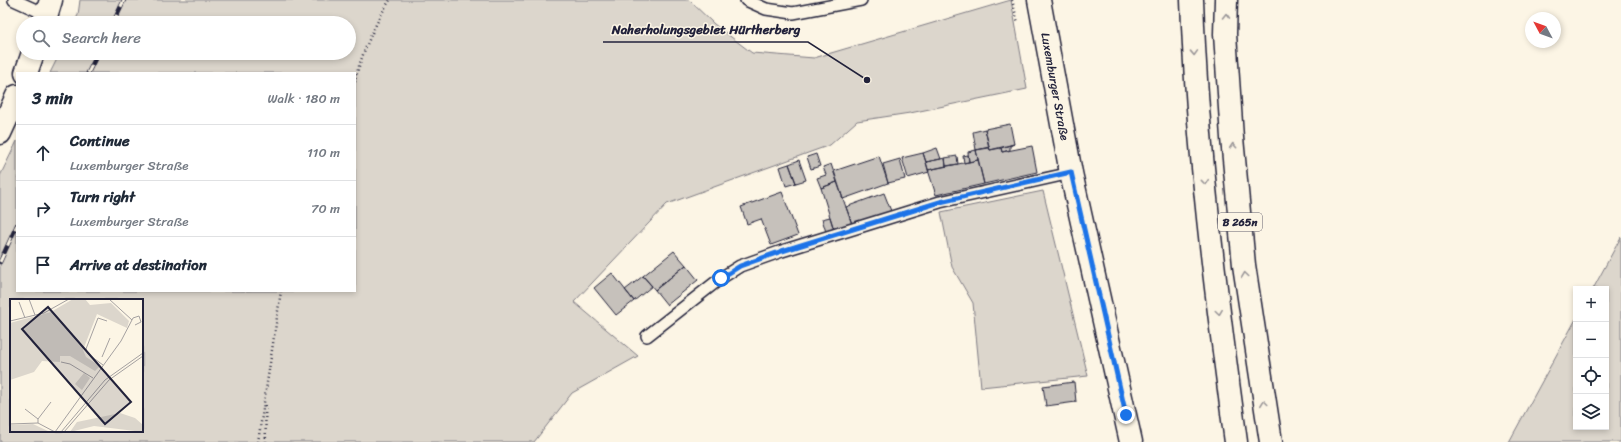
<!DOCTYPE html>
<html lang="en">
<head>
<meta charset="utf-8">
<style>
  body { margin:0; font-family:Sriracha,sans-serif; background:#f6f6f7; color:#1f2937 }
  .controls { position:absolute; right:12px; bottom:12px; display:grid; overflow:hidden; border-radius:0px; box-shadow:0 2px 6px #0003 }
  .controls button { width:36px; height:36px; display:grid; place-items:center; padding:0; border:0; border-bottom:1px solid #e0e1e3; background:#fff; color:#1f2937; font:20px sans-serif }
  .compass { position:absolute; left:1525px; top:12px; width:36px; height:36px; border-radius:50%; background:#fff; box-shadow:0 2px 6px #0003; rotate:311deg }
  .stop { position:absolute; width:12px; height:12px; margin:-9px; border:3px solid #1a73e8; border-radius:50%; background:#fff }
  .stop.end { background:#1a73e8; border-color:#fff; box-shadow:0 1px 4px #0008 }
  .list { margin:0; padding:0; list-style:none }
  h2 { display:flex; justify-content:space-between; align-items:center; height:52px; margin:0; padding:0 16px; font-size:17px }
  h2 small { font-size:13px; font-weight:400; color:#747a83 }
  .list li { display:grid; grid-template-columns:26px 1fr auto; gap:12px; align-items:center; box-sizing:border-box; height:56px; padding:0 16px; border-top:1px solid #e0e1e3 }
  .list b { display:block; font-size:15px; white-space:nowrap }
  .list p { margin:0; font-size:13px; white-space:nowrap; color:#747a83 }
  .list em { font-size:13px; font-style:normal; color:#747a83 }
  .icon { flex:none; width:22px; height:22px; fill:none; stroke:currentColor; stroke-width:2; stroke-linecap:round; stroke-linejoin:round }
  .map { position:relative; flex:none; width:1621px; height:442px; overflow:hidden }
  .search { position:absolute; background:#fff; box-shadow:0 2px 6px #0003; left:16px; top:16px; width:340px; height:44px; display:flex; align-items:center; gap:10px; box-sizing:border-box; padding:0 14px; border-radius:22px; color:#747a83; font-size:15px }
  .panel { position:absolute; background:#fff; box-shadow:0 2px 6px #0003; left:16px; top:72px; width:340px; height:220px; border-radius:0px }
  .map>svg:first-child { display:block }
</style>
</head>
<body>
<div class="map">
<svg width="1621" height="442" viewBox="0 0 1621 442">
  <rect width="100%" height="100%" fill="#fcf5e5"/>
  <filter id="ink" filterUnits="userSpaceOnUse"><feTurbulence type="fractalNoise" baseFrequency=".025" numOctaves="2"/><feDisplacementMap in="SourceGraphic" scale="8" xChannelSelector="R" yChannelSelector="G"/><feConvolveMatrix kernelMatrix="1 2 1 2 8 2 1 2 1" color-interpolation-filters="sRGB"/></filter>
  <g filter="url(#ink)">
    <!-- green -->
    <path fill="#dcd6cc" stroke="#7f7c84" fill-rule="evenodd" d="M80 0H689L714 24 752 53 814 58 1011 0 1027 89 910 113 857 121 830 145 667 204 574 302 638 356 572 393 534 442H0V176L17 141V291H355V73H50L60 53H349V23H74L78 15ZM11 300H142V431H11Z
      M1043 191 1088 376 981 387 973 303 952 267 941 212Z
      M1621 237V442H1509L1576 319V427H1606V289H1593Z"/>
    <!-- building -->
    <path fill="#c6c1bb" stroke="#22223b" d="M1010 124 1014 144 990 150 985 129Z
      M985 129 989 148 976 150 973 132Z
      M1014 144 1010 146V150L1002 152 1001 148Z
      M1032 146 1037 172 984 184 976 150 989 147 990 150 1001 148 1002 152Z
      M937 148 941 159 926 162 923 153Z
      M976 150 978 160 969 162 968 152Z
      M923 153 929 172 908 178 902 158Z
      M816 154 820 166 811 169 807 157Z
      M968 155 969 162 964 163 963 156Z
      M879 156 888 183 843 199 834 171Z
      M957 156 958 164 946 166 945 158Z
      M945 158 946 166 928 170 926 162Z
      M900 159 905 179 888 183 883 164Z
      M799 160 806 180 796 183 789 164Z
      M978 160 984 184 936 195 928 170Z
      M789 164 796 183 786 186 780 167Z
      M831 164 837 182 821 188 817 178 826 175 823 167Z
      M837 182 852 224 834 230 821 188Z
      M782 192 798 235 771 245 761 219 747 224 741 207Z
      M884 193 891 211 852 224 846 207Z
      M830 217 834 230 826 232 822 219Z
      M674 251 686 265 655 290 643 276Z
      M686 265 698 280 667 305 655 290Z
      M612 273 634 301 616 315 594 288Z
      M643 276 652 286 634 301 625 290Z
      M1074 382 1076 402 1046 406 1043 386Z"/>
    <g fill="none" stroke-linecap="round" stroke-linejoin="round">
      <defs>
        <path id="lane" d="M14 0 47 15
          M746 0 766 9 793 13 861 0
          M647 336 721 278 740 266 782 251 940 202 1071 173"/>
        <path id="street" d="M44 23 51 0
          M26 73 33 53
          M0 133 17 96"/>
        <g id="secondary">
          <path id="s1" d="M1039 0 1071 173 1131 442"/>
        </g>
        <path id="primary" d="M1192 0C1197 148 1216 295 1236 442
          M1226 0 1225 34 1232 138 1244 265 1271 442"/>
      </defs>
      <!-- lane casing -->
      <use href="#lane" stroke="#22223b" stroke-width="14"/>
      <!-- street casing -->
      <use href="#street" stroke="#22223b" stroke-width="25"/>
      <!-- secondary casing -->
      <use href="#secondary" stroke="#22223b" stroke-width="25"/>
      <!-- primary casing -->
      <use href="#primary" stroke="#22223b" stroke-width="25"/>
      <!-- path -->
      <path stroke="#22223b" stroke-width="2.5" stroke-dasharray="1 3" stroke-linecap="butt" d="M1012 0 1018 23
        M355 82C359 59 377 19 390 0
        M265 405 266 442
        M258 442 281 291"/>
      <!-- lane -->
      <use href="#lane" stroke="#fcf5e5" stroke-width="11"/>
      <!-- street -->
      <use href="#street" stroke="#fcf5e5" stroke-width="22"/>
      <!-- secondary -->
      <use href="#secondary" stroke="#fcf5e5" stroke-width="22"/>
      <!-- primary -->
      <use href="#primary" stroke="#fcf5e5" stroke-width="22"/>
      <defs>
        <path id="rail" d="M113 23 124 0
          M88 73 98 53
          M0 262 17 225"/>
      </defs>
      <!-- rail casing -->
      <use href="#rail" stroke="#22223b" stroke-width="4.5"/>
      <!-- rail -->
      <use href="#rail" stroke="#fcf5e5" stroke-width="3" stroke-dasharray="9" stroke-linecap="butt"/>
    </g>
    <!-- one-way arrows -->
    <defs><path id="oneway-chevron" d="M-2-3.5L2.5 0L-2 3.5" fill="none" stroke-width="1.6" stroke-linecap="round" stroke-linejoin="round"/></defs>
    <g stroke="#9a9698">
      <use href="#oneway-chevron" transform="translate(1226 16) rotate(-89)"/>
      <use href="#oneway-chevron" transform="translate(1194 53) rotate(88)"/>
      <use href="#oneway-chevron" transform="translate(1233 146) rotate(-95)"/>
      <use href="#oneway-chevron" transform="translate(1205 182) rotate(84)"/>
      <use href="#oneway-chevron" transform="translate(1245 275) rotate(-98)"/>
      <use href="#oneway-chevron" transform="translate(1219 312) rotate(82)"/>
      <use href="#oneway-chevron" transform="translate(1264 403) rotate(-98)"/>
    </g>
  </g>
  <g fill="none" stroke-linecap="round" stroke-linejoin="round" filter="url(#ink)">
    <!-- route -->
    <path stroke="#1a73e8" stroke-width="5" d="M721 278 740 266 782 251 940 202 1071 172 1126 415"/>
  </g>
  <g text-anchor="middle" stroke-width="3" stroke-linejoin="round" paint-order="stroke">
    <!-- shield labels -->
    <rect fill="#fcf5e5" stroke="#63616e" stroke-width="1" x="1218" y="213" width="44" height="18" rx="3"/>
    <g font-size="11" font-weight="bold" fill="#22223b">
      <text x="1240" y="226">B 265n</text>
    </g>
    <!-- street labels -->
    <g font-size="12" fill="#22223b" stroke="#fcf5e5">
      <text dy="4" stroke="none"><textPath href="#s1" startOffset="88">Luxemburger Straße</textPath></text>
    </g>
  </g>
  <!-- overview -->
  <g transform="translate(10 299)">
    <rect width="133" height="133" fill="#fcf5e5"/>
    <path d="M63 0H75L80 6 101 4 119 22 117 29 87 15 73 51 76 58 90 67 85 72 60 57H50V63L32 62 24 73 0 81V24L41 13ZM74 74 80 79 72 91 65 85ZM110 114 125 119 133 126V133L84 127 60 133 67 123ZM23 125 40 133H0V126Z" fill="#dcd6cc"/>
    <path fill="none" stroke="#a5a1a1" stroke-width="1" d="M19 0 25 16M99 0 122 21M9 3 15 19M0 22 34 14 59 0M92 58 100 39M51 63 60 65 83 79M93 66 78 55 76 50 88 19 97 22M15 110 28 120M28 124V120L41 103M0 125 28 124 45 133 111 42 123 19 129 17 131 23 125 26M51 133 95 81 133 54M54 133 99 81 133 57"/>
    <path fill="#22223b" fill-opacity="0.15" stroke="#22223b" stroke-width="2" d="M38 8 121 103 95 125 12 30Z"/>
    <rect width="133" height="133" fill="none" stroke="#22223b" stroke-width="2"/>
  </g>
  <!-- callouts -->
  <path fill="none" stroke="#22223b" stroke-width="1.5" d="M867 80L808 42H603"/>
  <circle fill="#22223b" stroke="#fcf5e5" stroke-width="1.5" cx="867" cy="80" r="4"/>
  <g font-size="13" text-anchor="middle" font-weight="bold" fill="#22223b" stroke="#fcf5e5" stroke-width="3" stroke-linejoin="round" paint-order="stroke">
    <text x="706" y="34">Naherholungsgebiet Hürtherberg</text>
  </g>
</svg>
<div class="controls">
<button>+</button>
<button>−</button>
<button><svg class="icon" aria-label="locate" viewBox="0 0 24 24"><circle cx="12" cy="12" r="6"/><path d="M12 2v4M12 18v4M2 12h4M18 12h4"/></svg></button>
<button><svg class="icon" aria-label="layers" viewBox="0 0 24 24"><path d="M12 4l9 5-9 5-9-5zM3 14l9 5 9-5"/></svg></button>
</div>
<svg class="compass" viewBox="-18 -18 36 36"><path d="M0-13l5 13h-10z" fill="#e53935"/><path d="M0 13l5-13h-10z" fill="#747a83"/></svg>
<div class="stop" style="left:721px;top:278px"></div>
<div class="stop end" style="left:1126px;top:415px"></div>
<div class="search"><svg class="icon" aria-label="search" viewBox="0 0 24 24"><circle cx="10" cy="10" r="6"/><path d="M15 15l6 6"/></svg>Search here</div>
<section class="panel">
<h2>3 min<small>Walk · 180 m</small></h2>
<ul class="list">
<li><svg class="icon" aria-label="ahead" viewBox="0 0 24 24"><path d="M12 20V5M6 11l6-6 6 6"/></svg><div><b>Continue</b><p>Luxemburger Straße</p></div><em>110 m</em></li>
<li><svg class="icon" aria-label="right" viewBox="0 0 24 24"><path d="M7 20v-9h11M14 6l5 5-5 5"/></svg><div><b>Turn right</b><p>Luxemburger Straße</p></div><em>70 m</em></li>
<li><svg class="icon" aria-label="arrive" viewBox="0 0 24 24"><path d="M6 21V4h12l-3 4 3 4H6"/></svg><div><b>Arrive at destination</b></div></li>
</ul>
</section>
</div>
</body>
</html>
